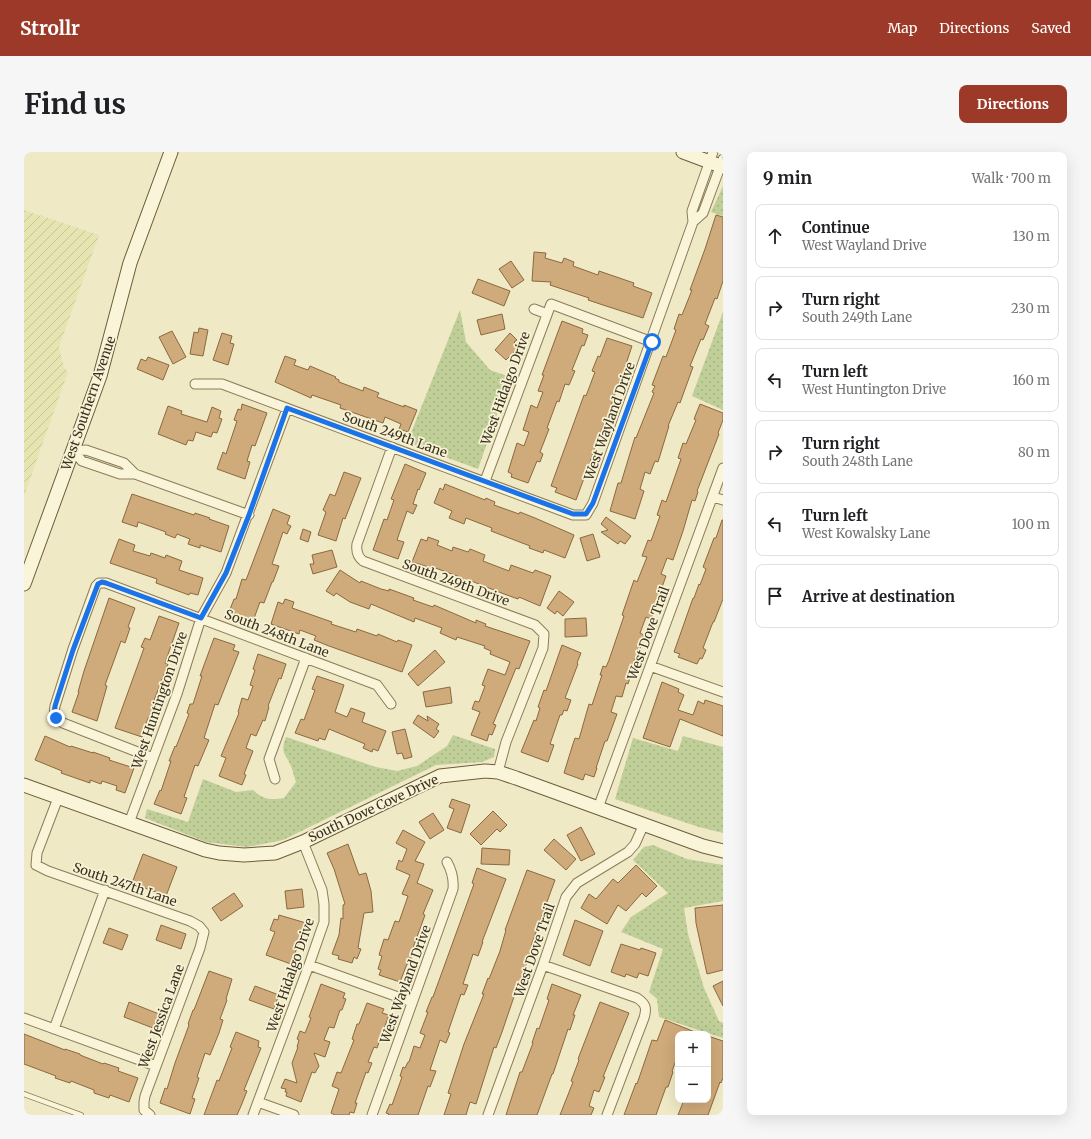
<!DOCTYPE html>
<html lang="en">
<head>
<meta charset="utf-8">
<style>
  body { margin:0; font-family:Merriweather,serif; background:#f6f6f6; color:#202124 }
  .controls { position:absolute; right:12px; bottom:12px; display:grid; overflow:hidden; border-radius:8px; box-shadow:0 4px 16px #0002 }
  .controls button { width:36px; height:36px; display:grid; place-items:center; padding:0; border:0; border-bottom:1px solid #e0e0e0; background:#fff; color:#202124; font:20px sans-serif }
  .stop { position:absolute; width:12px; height:12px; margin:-9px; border:3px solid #1a73e8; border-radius:50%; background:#fff }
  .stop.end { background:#1a73e8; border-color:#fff; box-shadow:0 1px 4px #0008 }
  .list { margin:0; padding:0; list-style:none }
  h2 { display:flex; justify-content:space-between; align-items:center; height:52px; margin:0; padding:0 16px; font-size:17px }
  h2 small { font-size:13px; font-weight:400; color:#757577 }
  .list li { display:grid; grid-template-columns:26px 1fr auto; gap:12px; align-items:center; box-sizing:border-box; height:64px; margin:0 8px 8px; padding:0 8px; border:1px solid #e0e0e0; border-radius:8px }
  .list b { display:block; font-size:15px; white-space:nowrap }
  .list p { margin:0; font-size:13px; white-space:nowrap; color:#757577 }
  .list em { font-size:13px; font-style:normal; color:#757577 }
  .icon { flex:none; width:22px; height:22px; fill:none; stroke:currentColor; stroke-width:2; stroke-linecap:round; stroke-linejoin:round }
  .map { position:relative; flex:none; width:699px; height:963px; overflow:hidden; border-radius:8px }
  header { display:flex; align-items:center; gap:24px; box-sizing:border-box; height:56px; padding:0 20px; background:#9c3928; color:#fff }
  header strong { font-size:19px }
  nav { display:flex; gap:22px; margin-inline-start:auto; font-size:14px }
  .intro { display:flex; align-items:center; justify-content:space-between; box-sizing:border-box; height:96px; padding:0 24px }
  h1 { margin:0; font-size:28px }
  .button { padding:10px 18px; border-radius:8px; background:#9c3928; color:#fff; font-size:14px; font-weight:700 }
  main { display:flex; gap:24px; padding:0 24px }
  aside { flex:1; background:#fff; border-radius:8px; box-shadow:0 4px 16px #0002 }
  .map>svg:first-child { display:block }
</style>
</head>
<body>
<header>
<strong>Strollr</strong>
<nav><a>Map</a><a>Directions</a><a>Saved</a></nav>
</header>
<div class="intro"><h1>Find us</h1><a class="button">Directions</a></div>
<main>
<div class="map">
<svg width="699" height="963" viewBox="0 0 699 963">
  <defs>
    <pattern id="farmland-furrows" width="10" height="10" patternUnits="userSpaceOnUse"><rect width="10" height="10" fill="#e6e5b2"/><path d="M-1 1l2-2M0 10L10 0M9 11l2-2" fill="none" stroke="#c6c599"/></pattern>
    <pattern id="grass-dots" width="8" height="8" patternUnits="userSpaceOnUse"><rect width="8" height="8" fill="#c0ce98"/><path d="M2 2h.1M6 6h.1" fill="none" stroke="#a6b183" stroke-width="1.8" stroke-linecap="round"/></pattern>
  </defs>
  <rect width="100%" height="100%" fill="#f0e9c5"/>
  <!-- farmland -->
  <path fill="url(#farmland-furrows)" d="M0 58 75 83 35 195 40 215 44 220 0 344Z"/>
  <!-- grass -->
  <path fill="url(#grass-dots)" d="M699 34V64L687 60Z
    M436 158 442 190 466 218 486 225 454 317 383 291Z
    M699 160V258L668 244Z
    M429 583 471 597 470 605 458 610 412 613 259 688 223 695 182 690 121 666 123 657 164 670 179 627 212 640 229 638C240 648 247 648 260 646L272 630C270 625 269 619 267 614 261 601 256 601 262 585L352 615 373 619 393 614 423 594Z
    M659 584 699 595V681L675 675 591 647 609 586 654 599Z
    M629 693 663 707 699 713V749L660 756 664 782 680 836 695 869 699 871V886L635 865 633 847 625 840 639 797 597 780 607 765 644 741 609 708 620 695Z"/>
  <!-- building -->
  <path fill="#cfaa7a" stroke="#8b693f" d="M692 63 699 65V129L693 147 691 146 681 172 685 174 679 188 677 187 666 214 669 215 656 251 654 250 644 274H645L634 310 631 309 626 322 621 320 616 337 620 339 611 367 586 359 594 331H597L611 285 612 286 630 241 628 240 631 234 628 233 639 204 642 205 652 178 650 177 655 162 658 163 668 138H666L681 97Z
    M510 100 522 101 521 106 538 111 540 106 550 110 549 114 574 123 575 119 610 131 609 134 628 141 619 166 579 153 564 148 565 146 526 133 527 130 508 129Z
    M487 109 500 128 488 136 475 117Z
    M454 127 486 139 480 154 448 141Z
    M478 162 481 177 457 183 453 168Z
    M538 169 559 177 558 181 564 183 560 194 558 193 548 218 551 219 545 233 541 232 535 250 533 249 523 276 525 277 516 300 519 302 516 310 513 309 504 331 487 325 488 322 484 320 493 291 500 294 505 280 499 278 507 253 513 256 519 240 514 239 520 223H518Z
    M175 176 184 178 179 204 166 202 170 180 174 181Z
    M148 179 162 205 149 212 135 185Z
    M198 181 208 184 206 191 210 192 204 213 189 208Z
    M486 181 493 188 490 190 495 195 482 208 471 198Z
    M583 186 608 194 601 215H603L597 230H595L587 254H588L583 269H581L552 348 531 340 533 336 527 334 560 243 562 244 571 220 568 219 574 204 576 205Z
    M261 204 272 208 270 213 284 218 286 214 312 225 311 226 315 228V230L339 239 340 235 355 241 353 245 380 255V253L393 258 384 280 375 277 377 272 361 265 359 271 316 256 317 253 288 243 287 246 251 230Z
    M124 205 145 213 139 228 113 217 117 207 122 209Z
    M218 252 243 261 231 294 228 293 223 309 226 310 221 327 193 317 199 300 202 302 213 269 210 268 214 257 217 258Z
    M676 252 699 261V268L694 281 695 282 673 339 674 340 671 349 668 348 659 379 649 408 643 406 637 422 642 424 637 438H638L627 467 622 465 616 481 620 483 613 507 611 506 605 522H607L604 532 602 531 598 545 592 544 587 560 593 562 583 589H581L572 616H573L570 625 561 622 559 628 540 621 548 595 551 586 555 587 565 552 568 553 578 523H576L579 514 582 515 585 508 600 464 598 463 610 428 613 430 623 405 618 404 624 388 627 389 636 364 633 363 638 348 642 350 657 307 654 306 659 291 662 292 672 268 670 267Z
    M144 254 158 259 157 262 183 270 188 255 197 259 195 266 198 267 193 281 189 280 187 285 172 280 169 289 164 288 162 293 134 282Z
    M381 312 402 321 395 338 394 337 389 352 393 353 389 362 383 359 373 388 380 390 374 407 349 398 360 367 363 368 370 348 367 347Z
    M320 320 337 326 321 367 319 366 312 389 294 383 302 360 299 358 306 342 311 344Z
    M421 332 461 348 462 346 471 350 470 353 495 362 496 360 511 366 550 383 541 406 520 398 519 401 505 396 506 394 467 379 468 376 442 366 440 372 425 366 428 359 410 351 416 336 419 338Z
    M108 342 170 363 171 361 186 366 185 367 205 374 197 400 176 393V396L164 392 166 387 153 382 151 386 141 382 142 380 114 370 113 375 98 370Z
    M249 357 266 364 263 372 267 374 263 382 259 380 248 412 255 414 249 430H248L240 451 236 450 229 469 205 460 210 447H212L218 427 222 428Z
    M582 365 607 384 601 392 596 389 594 392 577 380 584 378 577 372Z
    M698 368H699V447L690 470H689L679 496 682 498 678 507 676 506 673 512 654 505 656 502 650 500 669 446H670L675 432 676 433 682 417 679 415 690 386H692Z
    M279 377 287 380 284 390 276 387Z
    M569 382 576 405 563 409 556 386Z
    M404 385 415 389 413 393 428 399 429 395 444 400 446 397 461 403 459 409 485 419 487 413 509 421 511 418 527 424 516 454 495 445 494 447 480 442 445 428 444 430 435 427 436 425 406 414 405 415 388 410 397 387 403 389Z
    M95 387 111 393 109 399 126 404 127 401 141 406 142 403 158 409 155 418 179 426 174 443 166 441 165 443 132 431 133 427 86 411Z
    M308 398 313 415 289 422 286 412H290L288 403Z
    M316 418 336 431 337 429 357 437 365 439V437L390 446 389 448 409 455 410 453 452 471V468L462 472 461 474 506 489 495 517 492 516 469 572 472 573 468 583 465 582 463 589 447 583 456 560 448 557 451 549 455 550 461 534 458 533 464 517 481 523 486 510 466 502 467 499 460 496 461 494 433 485 432 488 416 481 418 476 391 466 390 470 347 452 345 457 326 450 312 441 310 444 302 439Z
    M535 439 550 450 539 464 533 459 531 462 523 456Z
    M85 446 111 456 104 475 106 476 101 491 97 489 92 503 81 533 83 534 73 569 48 560 55 540H54L60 519Z
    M261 447 270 450 268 456 308 470 307 472 332 480 333 477 353 484 354 482 373 490 374 488 388 493 378 520 305 494 290 488 292 484 276 478 275 482 247 472 254 450 259 452Z
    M135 464 155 471 141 511 144 512 129 551 132 552 126 566H124L118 585 91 576 120 496 117 495 121 486 126 488Z
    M562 466 563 484 541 485V467Z
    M190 486 211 493 209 498 215 500 194 553 191 552 180 586 185 588 174 614 171 613 160 645 163 646 157 662 130 652 136 638 137 639 147 609H145L151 594 152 595 165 562 163 561 166 552H169L178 524H176Z
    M538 493 557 501 553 511 554 512 541 546 547 548 543 559 540 558 538 563H536L526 592 530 593 524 610 497 600 510 568 512 569 516 556 514 555 520 538 522 539Z
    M411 498 421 510 394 534 384 522Z
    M234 502 262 512 257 527 255 526 244 554 245 555 241 569 239 568 232 584 227 582 222 596 229 599 220 622 222 623 218 633 195 624 202 606 197 604 215 561 214 560 218 546 224 548 229 534 226 533 231 518 229 517Z
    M293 524 320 533 311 560 323 565 327 556 341 561 338 570 362 579 354 599 349 597 348 600 339 596 341 592 305 577 301 588 295 586 294 589 271 581 277 567 280 568 291 538 288 537Z
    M638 530 655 537 654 540 660 543 654 558 669 563 674 549 680 552 681 548 699 554V584L656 567 646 595 619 586Z
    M426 535 428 551 402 555 399 540Z
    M394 563 404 569 403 564 415 572 412 577 415 579 410 586 389 571Z
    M381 577 388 605 380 607 378 601 373 602 368 580Z
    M21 584 46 595 47 594 69 601V600L86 606 85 608 110 616 101 641 92 638 93 634 78 629 77 632 66 628V631L37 621 38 619 11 608Z
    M428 647 446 653 437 681 423 676 430 657 425 655Z
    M469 659 483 673 476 680 473 677 457 693 446 682Z
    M409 661 420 678 406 687 395 670Z
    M557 675 571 702 557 709 543 683Z
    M379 678 401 690 391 709 400 712 393 731 409 738 399 762 401 763 389 796 390 797 385 812H383L376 830 355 823 357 818 354 817 358 804 355 803 360 787 364 788 371 769 375 770 384 744 378 742 386 723 372 717 375 708 378 710 383 697 372 691Z
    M530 687 552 707 542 718 520 698Z
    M324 692 335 723 342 721 347 739 349 760 340 761 334 796 337 797 333 807 330 805 328 811 314 807 315 804 308 802 315 783 317 766 319 767V753L321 752 310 717 303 701Z
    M458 696 486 698 485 713 457 712Z
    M119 702 153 715 142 744 108 731Z
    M612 713 633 734 622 745 618 741 602 759 594 753 583 772 557 756 565 742 572 747 589 727 594 731Z
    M453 716 482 727 458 790H459L454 804 449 802 439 832 444 833 440 843 437 842 424 880 426 881 422 891 416 888 406 918 412 919 406 935 404 934 394 963H364L365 962 362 961 366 952 368 953 378 925 376 924 379 915 381 916 384 910H385L390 894 396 896 401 883 396 881 404 860H402L408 845H409L450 732 448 731Z
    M503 718 531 728 507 794 508 795 496 830H495L478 880 472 896 470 895 452 952 446 950 442 963H420L427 942 424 941 440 892 460 842H458L464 826 465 827 476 799 482 778H481Z
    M278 737 280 755 263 757 261 739Z
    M210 741 219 754 197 769 188 756Z
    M699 753V818L683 822 672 771 671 756Z
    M255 763 282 771 267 812 242 803 251 780 246 778 250 767 254 768Z
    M551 768 579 779 566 814 539 803Z
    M137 773 162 782 157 797 132 788Z
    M85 776 104 783 98 798 79 791Z
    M597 792 616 798 617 796 632 801 624 824 615 821 613 826 602 822 601 825 587 820Z
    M185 819 208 827 202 847 203 848 196 867 199 868 195 881 186 903 181 901 173 925 175 926 168 946 171 947 166 962 136 951 141 936 143 937 151 911 165 873 164 872 169 858H170Z
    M699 829V854L689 834Z
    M297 832 321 841 319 846 322 847 318 858H316L310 876 305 875 300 888 306 890 301 905 290 901 295 914 291 921 288 920 277 950 262 944 263 940H261L262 937 257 936 261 927 273 931 268 911 274 895H273L275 888 273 887 276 879 281 881 287 866 285 865Z
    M528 832 557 843 549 863H551L546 878 544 877 529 922H528L513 963H482L496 920H498L509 891H508L513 876 515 877 525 848 523 847Z
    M231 834 255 843 250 857 225 848Z
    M105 850 135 862 129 876 100 865Z
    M576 850 605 861 579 925H581L575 940 570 938 565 954 570 956 567 963H536L549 930 547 929 555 908 554 907Z
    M343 851 360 857 358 861 365 863 353 896 350 895 344 910 348 911 344 921 342 920 331 951H333L330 961 326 960 325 963H311L307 961 315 937 308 934 313 920 317 921 330 888 328 887 333 872H335Z
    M641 868 676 882H654V903L648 919 649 920 644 935H642L632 963H600L612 931 613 932 628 888 633 889Z
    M212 880 235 889 234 895 237 896 220 938 223 939 217 954 213 963H180L193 928 195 929 208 896 206 895Z
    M0 882 41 898V897L56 902V903L79 912 80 911 95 916 94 919 114 926 105 950 86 943 85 946 70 941V938L47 929 46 931 31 926 32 924 0 912Z
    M684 884 699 889V926L697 931 696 930 684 963H654L660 948H684Z"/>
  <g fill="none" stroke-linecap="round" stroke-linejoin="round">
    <defs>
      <path id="lane" d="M0 942 57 963"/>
      <path id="street" d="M669 70 679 61 699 7
        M510 157 523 162
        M171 232H198L549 363H562L569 351 669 70 668 59 689 0
        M368 295 333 392C332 399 334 405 339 409L511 473 520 482 519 496 482 590 474 620
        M49 299 58 309 96 322H111L225 363
        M49 299 62 298 100 311 111 322
        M461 329 527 152 628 190
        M689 345 699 348
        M626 514 699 540
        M129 606 39 571C32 566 29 563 31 554L49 497 72 434 75 431H82L353 533 367 552
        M251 627 245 607 282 506
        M34 646 13 701 12 713 24 719 166 769 175 774 180 780 176 796 121 944 120 950V958L126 963
        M574 656 699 316
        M105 671 153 542 177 466 202 421 263 257
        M285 813 388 850
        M519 813 613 846C622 852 623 856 620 866L583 963
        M0 866 132 914
        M30 877 81 738
        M234 950 270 963
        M229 963 285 813 300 770V752L298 738 279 690
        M348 963 429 737C430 726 428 719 423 710
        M464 963 519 813 542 745 553 731 604 700 611 692 620 672"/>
      <path id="secondary" d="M659 0 699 15
        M0 432 76 224 106 111 147 0
        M0 633 181 698 195 701 220 703 251 701 279 690 416 624 461 619 474 620 492 626 679 694 699 699"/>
    </defs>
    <!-- lane casing -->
    <use href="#lane" stroke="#8b7c5a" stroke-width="6"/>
    <!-- street casing -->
    <use href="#street" stroke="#8b7c5a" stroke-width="11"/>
    <!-- secondary casing -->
    <use href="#secondary" stroke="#6d5c3d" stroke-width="15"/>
    <!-- lane -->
    <use href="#lane" stroke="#faf5d9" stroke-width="4.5"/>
    <!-- street -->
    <use href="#street" stroke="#faf5d9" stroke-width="9"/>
    <!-- secondary -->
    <use href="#secondary" stroke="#faf5d9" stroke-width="13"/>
  </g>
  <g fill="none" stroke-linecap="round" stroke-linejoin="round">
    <!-- route -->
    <path stroke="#1a73e8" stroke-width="5" d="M32 566 30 562 31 554 49 498 74 432 78 430 82 431 177 466 202 421 225 363 263 256 549 362H562L569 351 628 190"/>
  </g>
  <g text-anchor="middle" stroke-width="3.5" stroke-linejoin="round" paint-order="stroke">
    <!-- street labels -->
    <g font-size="13" fill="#3b311e" stroke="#f7f2d5">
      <text transform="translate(481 236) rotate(-70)" y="5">West Hidalgo Drive</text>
      <text transform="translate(64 251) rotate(-71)" y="5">West Southern Avenue</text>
      <text transform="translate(585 269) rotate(-70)" y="5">West Wayland Drive</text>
      <text transform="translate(371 282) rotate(20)" y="5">South 249th Lane</text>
      <text transform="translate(432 430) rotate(20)" y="5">South 249th Drive</text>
      <text transform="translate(253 481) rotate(21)" y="5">South 248th Lane</text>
      <text transform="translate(624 481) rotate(-70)" y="5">West Dove Trail</text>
      <text transform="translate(135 548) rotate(-71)" y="5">West Huntington Drive</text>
      <text transform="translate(349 656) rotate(-25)" y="5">South Dove Cove Drive</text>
      <text transform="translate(101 732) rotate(19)" y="5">South 247th Lane</text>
      <text transform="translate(510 798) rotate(-71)" y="5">West Dove Trail</text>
      <text transform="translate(266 823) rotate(-71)" y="5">West Hidalgo Drive</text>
      <text transform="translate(381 832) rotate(-70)" y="5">West Wayland Drive</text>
      <text transform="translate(137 864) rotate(-70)" y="5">West Jessica Lane</text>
    </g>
  </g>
</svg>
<div class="controls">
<button>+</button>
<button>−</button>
</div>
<div class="stop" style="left:628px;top:190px"></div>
<div class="stop end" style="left:32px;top:566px"></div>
</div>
<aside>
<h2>9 min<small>Walk · 700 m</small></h2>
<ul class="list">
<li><svg class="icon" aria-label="ahead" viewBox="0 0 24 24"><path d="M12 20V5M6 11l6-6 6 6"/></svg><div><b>Continue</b><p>West Wayland Drive</p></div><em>130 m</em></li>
<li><svg class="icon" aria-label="right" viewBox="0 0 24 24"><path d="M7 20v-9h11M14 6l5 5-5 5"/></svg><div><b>Turn right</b><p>South 249th Lane</p></div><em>230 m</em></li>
<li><svg class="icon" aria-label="left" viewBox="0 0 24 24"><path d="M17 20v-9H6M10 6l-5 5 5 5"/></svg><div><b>Turn left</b><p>West Huntington Drive</p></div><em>160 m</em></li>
<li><svg class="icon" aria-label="right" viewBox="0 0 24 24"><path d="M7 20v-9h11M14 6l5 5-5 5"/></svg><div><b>Turn right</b><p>South 248th Lane</p></div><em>80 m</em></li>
<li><svg class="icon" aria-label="left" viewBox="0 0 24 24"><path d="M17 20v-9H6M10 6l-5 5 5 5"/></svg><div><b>Turn left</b><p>West Kowalsky Lane</p></div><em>100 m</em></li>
<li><svg class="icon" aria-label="arrive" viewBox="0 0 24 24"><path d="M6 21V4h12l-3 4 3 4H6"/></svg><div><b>Arrive at destination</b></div></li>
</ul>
</aside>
</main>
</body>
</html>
